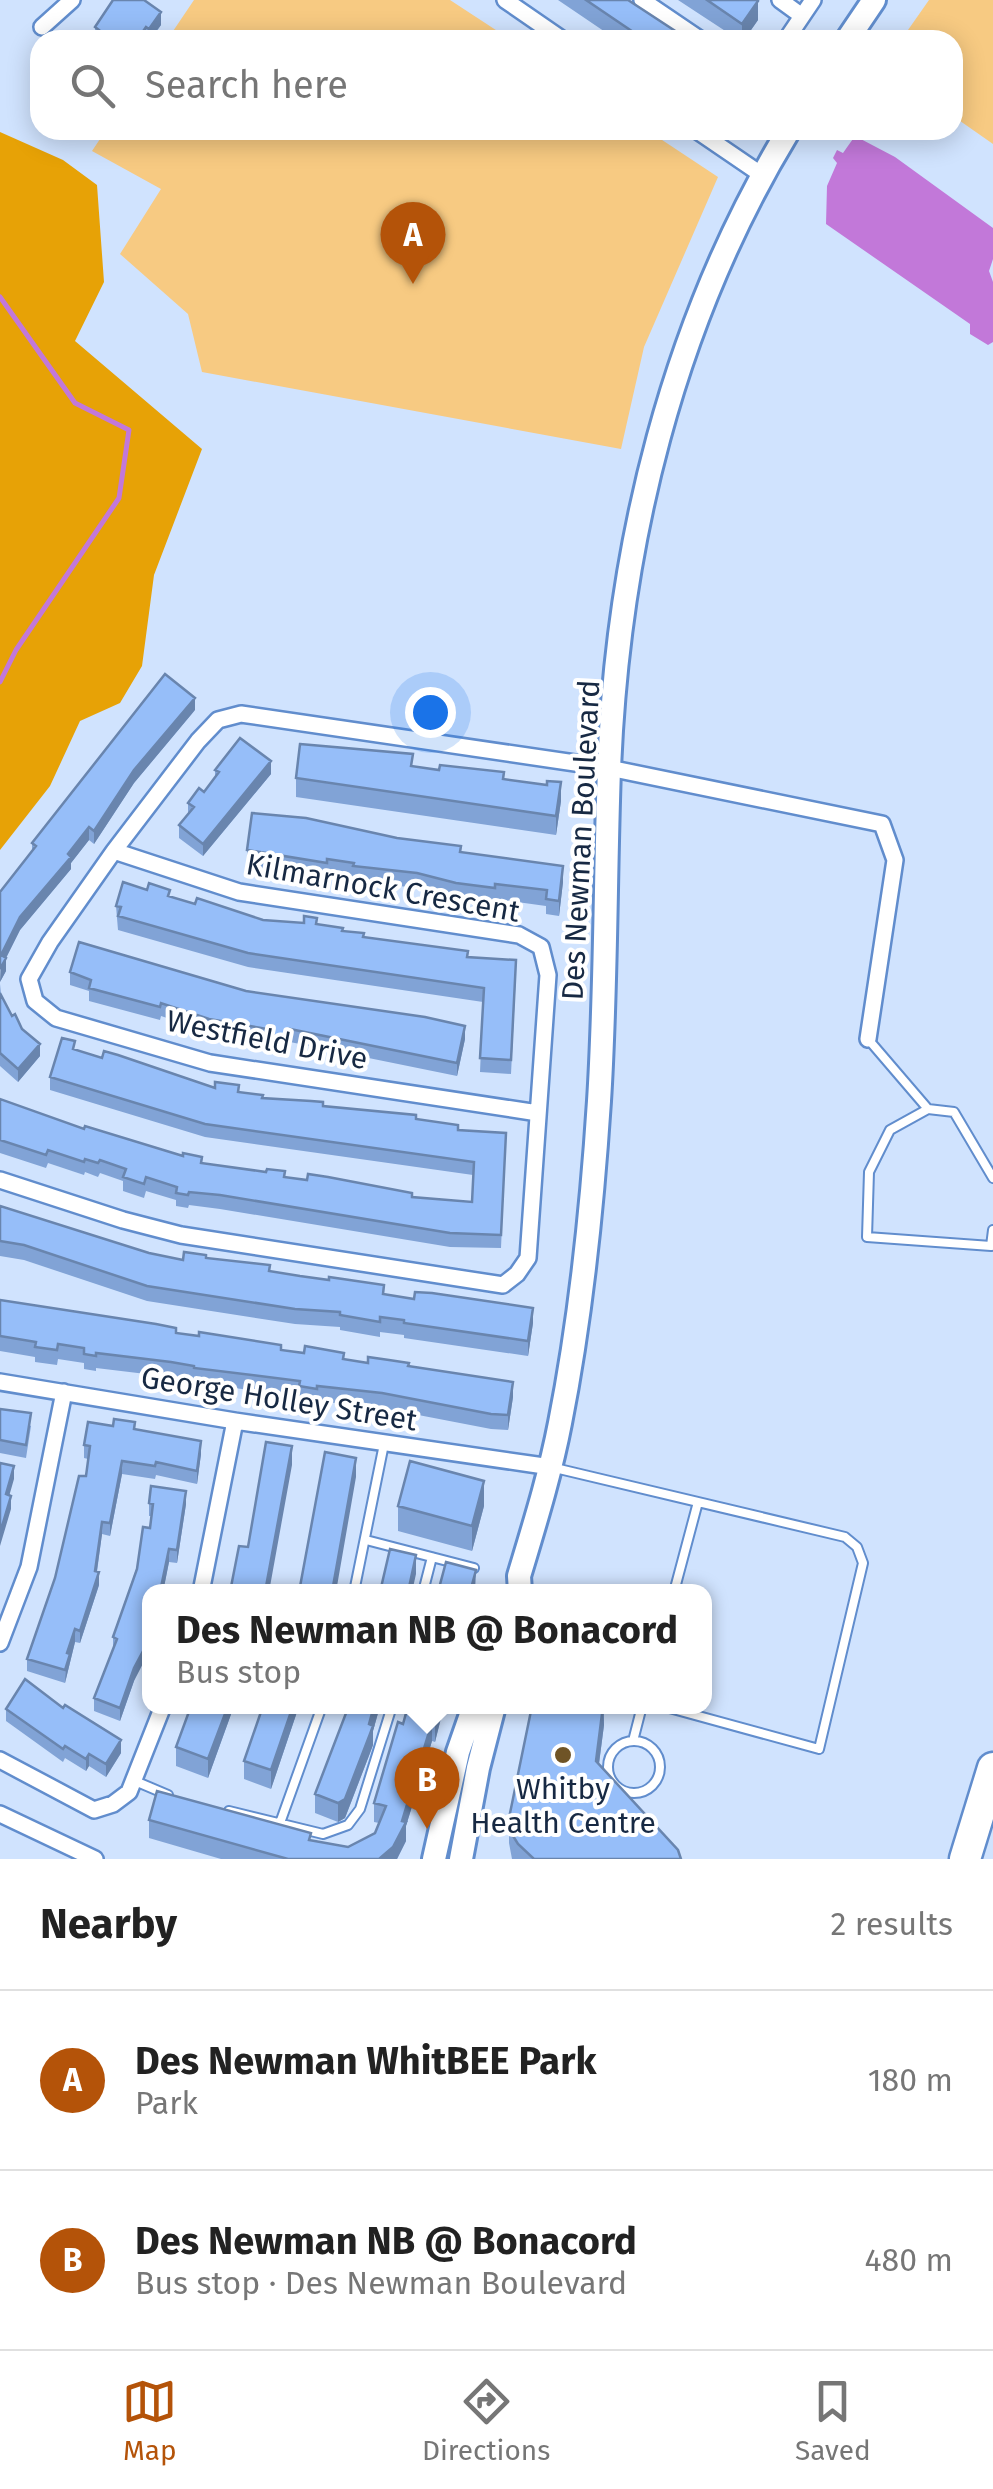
<!DOCTYPE html>
<html lang="en">
<head>
<meta charset="utf-8">
<style>
  body { margin:0; font-family:"Fira Sans",sans-serif; background:#f2f2f2; color:#222 }
  .you { position:absolute; left:430px; top:712px; width:35px; height:35px; margin:-25px; border:8px solid #fff; border-radius:50%; background:#1a73e8; box-shadow:0 0 0 15px #1a73e833 }
  .badge { display:grid; place-items:center; width:65px; height:65px; border-radius:50%; background:#b45309; color:#fff; font-size:32px; font-weight:700 }
  .pin { position:absolute; translate:-50% -82px; filter:drop-shadow(0 2px 5px #0008) }
  .pin::after { content:''; position:absolute; top:52px; width:35px; height:30px; background:inherit; clip-path:polygon(0 0,100% 0,50% 100%) }
  .popup { position:absolute; left:142px; top:1584px; width:570px; height:130px; box-sizing:border-box; display:grid; place-content:center; border-radius:20px; background:#fff; filter:drop-shadow(0 2px 8px #0005); font-size:32px; white-space:nowrap; color:#767676 }
  .popup b { font-size:38px; color:#222 }
  .popup::after { content:''; position:absolute; left:50%; top:100%; margin-left:-20px; border:20px solid transparent; border-top-color:#fff }
  .list { margin:0; padding:0; list-style:none }
  h2 { display:flex; justify-content:space-between; align-items:center; height:130px; margin:0; padding:0 40px; font-size:42px }
  h2 small { font-size:32px; font-weight:400; color:#767676 }
  .list li { display:grid; grid-template-columns:65px 1fr auto; gap:30px; align-items:center; box-sizing:border-box; height:180px; padding:0 40px; border-top:2px solid #e0e0e0 }
  .list b { display:block; font-size:38px; white-space:nowrap }
  .list p { margin:0; font-size:32px; white-space:nowrap; color:#767676 }
  .list em { font-size:32px; font-style:normal; color:#767676 }
  .icon { flex:none; width:55px; height:55px; fill:none; stroke:currentColor; stroke-width:2; stroke-linecap:round; stroke-linejoin:round }
  .map { position:relative; flex:none; width:993px; height:1859px; overflow:hidden }
  .search { position:absolute; background:#fff; box-shadow:0 5px 25px #0003; left:30px; right:30px; top:30px; height:110px; display:flex; align-items:center; gap:25px; box-sizing:border-box; padding:0 35px; border-radius:30px; color:#767676; font-size:38px }
  .sheet { height:490px; background:#fff }
  nav { display:flex; justify-content:space-around; align-items:center; box-sizing:border-box; height:140px; border-top:2px solid #e0e0e0; background:#fff; font-size:28px; color:#767676 }
  nav a { display:grid; justify-items:center; gap:5px }
  nav .on { color:#b45309 }
  .map>svg:first-child { display:block }
</style>
</head>
<body>
<div class="map">
<svg width="993" height="1859" viewBox="0 0 993 1859">
  <rect width="100%" height="100%" fill="#d0e3fe"/>
  <!-- green -->
  <path fill="#f7ca82" d="M194 0H450L511 40H167Z
    M929 0H993V144L953 116V40H901Z
    M106 130H647L718 177 644 347 621 449 202 372 188 314 120 254 161 189 92 151Z"/>
  <!-- forest -->
  <path fill="#e7a206" d="M0 132 63 160 97 185 104 282 75 341 202 449 154 575 142 666 120 703 80 721 50 786 0 850Z"/>
  <!-- water -->
  <path fill="#c278d9" d="M855 136 895 157 993 228V259L989 271 993 282V342L988 345 970 334V324L826 224 827 186 837 163 833 158 837 150 843 153Z"/>
  <g fill="none" stroke-linecap="round" stroke-linejoin="round">
    <!-- stream -->
    <path stroke="#c278d9" stroke-width="5" d="M0 297 75 403 129 430 119 498 16 650 0 682"/>
    <defs>
      <path id="lane" d="M868 1039 928 1109
        M993 1178 954 1112 928 1109 890 1130 869 1172 867 1237 991 1246 993 1230
        M555 1468 845 1537 857 1547 863 1563 819 1749 662 1706
        M366 1540 474 1568
        M354 1592 384 1444
        M423 1592 432 1557
        M674 1592 698 1502
        M608 1767a26 26 0 1 1 52 0a26 26 0 1 1-52 0Z
        M633 1741 642 1706
        M135 1781 168 1795
        M229 1811 323 1834 348 1825 360 1809 392 1706
        M280 1823 322 1706"/>
      <path id="street" d="M505 0 563 40
        M642 0 701 40
        M780 0 802 16
        M42 27 72 0
        M786 40 813 0
        M696 130 762 175
        M538 1113 210 1063 56 1018 35 1001 29 979 50 942 114 851 198 741 218 720 241 714 609 768 882 824 895 860 868 1039
        M0 1180 123 1220 181 1235 503 1285 517 1274 528 1258 548 975 541 947 519 935 239 892 114 851
        M0 1382 235 1421 551 1467
        M201 1592 235 1421
        M0 1643 29 1567 64 1392
        M0 1760 94 1810 113 1804 129 1792 163 1706
        M0 1814 95 1859"/>
      <path id="secondary" d="M847 40 874 0
        M520 1592 519 1576C534 1526 550 1475 560 1423 581 1317 592 1209 599 1101 606 991 605 880 609 769 618 546 672 322 789 130
        M434 1859 458 1752 474 1706
        M461 1859 478 1768 494 1706"/>
      <path id="highway" d="M965 1859 993 1768"/>
    </defs>
    <!-- lane casing -->
    <use href="#lane" stroke="#618dcd" stroke-width="12"/>
    <!-- street casing -->
    <use href="#street" stroke="#618dcd" stroke-width="20"/>
    <!-- secondary casing -->
    <use href="#secondary" stroke="#618dcd" stroke-width="28"/>
    <!-- highway casing -->
    <use href="#highway" stroke="#618dcd" stroke-width="35"/>
    <!-- lane -->
    <use href="#lane" stroke="#fff" stroke-width="8"/>
    <!-- street -->
    <use href="#street" stroke="#fff" stroke-width="15"/>
    <!-- secondary -->
    <use href="#secondary" stroke="#fff" stroke-width="22"/>
    <!-- highway -->
    <use href="#highway" stroke="#fff" stroke-width="30"/>
  </g>
  <!-- wall -->
  <path fill="#81a3d6" d="M558 0H628L689 40H617Z
    M678 0H757L758 20 744 40H739Z
    M161 25 151 40H92L95 37V27Z
    M195 710 134 783 94 844 89 840 71 863V869L20 930 6 958V971L0 982 32 851V843Z
    M413 766 504 779 561 801 556 835 296 797V778Z
    M215 770 271 774 203 856 179 838V825L188 814V803L204 792 215 777Z
    M247 850 461 852 563 882 559 916 546 914V906L495 899V903L456 898 417 888 353 881V878L327 874V878L247 865Z
    M147 890 195 904 263 920 317 924 363 937 468 957 516 974 511 1074 480 1072 483 1002 248 967 118 930 116 906Z
    M70 972 246 991 465 1039 457 1076 290 1042 288 1051 266 1046V1041L209 1032 161 1016 160 1020 89 1001V991L70 985Z
    M0 984 1 994 12 1016 40 1056 18 1082 0 1066Z
    M75 1050 215 1088 262 1098 416 1119 458 1130 506 1133 501 1248 450 1247 220 1209 189 1205 188 1208 176 1206V1200L146 1191 144 1198 123 1191V1181L100 1173 98 1177 85 1172 84 1175 48 1163 46 1168 0 1153V1099L84 1129 202 1163 412 1197 472 1202 473 1175 205 1137 50 1090V1077Z
    M0 1206 149 1253 183 1260 206 1258 533 1323 528 1356 404 1338V1335L380 1332V1337L340 1330V1327L295 1324 147 1301 24 1260 0 1256Z
    M0 1300 176 1333 368 1363 409 1366 513 1397 508 1430 491 1429 382 1408 317 1401V1404L299 1401V1396L194 1383V1381L171 1377 96 1368V1371L84 1369V1363L58 1359 57 1365 35 1362V1357L0 1351Z
    M0 1409 31 1426 26 1458 0 1453Z
    M135 1429 201 1454 197 1484 156 1475 155 1479 122 1474 110 1536 102 1534 97 1572 99 1585 80 1643 75 1642 65 1683 27 1671V1659L55 1578 86 1476 88 1459 84 1458V1445Z
    M149 1503 186 1504 177 1563 169 1562 163 1592H150L134 1681 120 1721 94 1711V1698L113 1649V1637L150 1528 152 1516H149Z
    M398 1506H484L472 1551 398 1531Z
    M234 1706 208 1778 176 1766V1747Z
    M263 1706H299L271 1789 244 1779V1761Z
    M345 1706H380L373 1731V1745L370 1753 345 1818 338 1822 315 1813V1794L345 1718Z
    M408 1706H444L435 1742 432 1741 406 1826V1841L397 1859H221L149 1838V1820L311 1840 348 1847 375 1833 379 1823 374 1822V1803L403 1724Z
    M604 1706V1725L599 1764 681 1859H512L509 1843V1818Z
    M6 1709 121 1753 106 1777 89 1766 86 1771 65 1758 63 1762 6 1721Z"/>
  <!-- shaded-wall -->
  <path fill="#6985ae" d="M758 1V20L744 40H742V24Z
    M161 12V25L149 40V29Z
    M146 27V40H137Z
    M195 698V710L134 783 94 844V831L134 770Z
    M271 761V774L203 856V844Z
    M561 782V801L556 835V816Z
    M89 827V840L71 863V869L20 930 6 958V971L0 982 1 955 20 917Z
    M563 866V882L559 916V901Z
    M465 1026V1039L457 1076V1063Z
    M40 1044V1056L18 1082V1069Z
    M533 1308V1323L528 1356V1341Z
    M513 1382V1397L508 1430V1415Z
    M201 1441V1454L197 1484V1471Z
    M292 1446V1465L269 1592H265Z
    M356 1458V1477L336 1592H332Z
    M122 1461V1474L110 1536V1523Z
    M14 1466V1479L6 1507V1494Z
    M484 1481V1506L472 1551V1526Z
    M186 1491V1504L177 1563V1550Z
    M11 1496V1509L0 1546V1533Z
    M102 1522V1534L95 1584V1571Z
    M169 1549V1562L163 1592H160Z
    M416 1555V1574L412 1592H408Z
    M476 1570 475 1592H470Z
    M99 1572V1585L80 1643V1631Z
    M75 1629V1642L65 1683 67 1653Z
    M150 1638V1650L134 1681 120 1721V1708L134 1668Z
    M228 1706H234L208 1778V1759Z
    M293 1706H299L271 1789V1770Z
    M374 1706H380L373 1731V1745L370 1753 345 1818 338 1822V1803Z
    M439 1706H444L435 1742V1723Z
    M603 1706 604 1725 596 1786V1761Z
    M432 1722V1741L406 1826V1841L397 1859H379L402 1821Z
    M121 1740V1753L106 1777V1764Z
    M89 1754V1766L86 1771V1759Z"/>
  <!-- building -->
  <path fill="#96bef9" stroke="#6985ae" stroke-width="2.5" d="M113 0H144L161 12 149 29 146 27 137 40H92L99 30 95 27Z
    M586 0H628L689 40H645Z
    M707 0H757L758 1 742 24Z
    M165 674 195 698 134 770 94 831 89 827 68 854 71 857 20 917 1 955 6 958 0 969V892L36 846 32 843Z
    M240 738 271 761 203 844 179 825 194 807 188 803 199 788 204 792 219 772 215 770Z
    M300 744 413 754 411 766 439 770 440 765 504 772 503 779 547 785V781L561 782 556 816 296 778Z
    M252 813 306 818 397 838 461 846 460 852 563 866 559 901 546 899 547 890 495 884V888L456 883 417 873 353 866 354 863 327 859V863L247 850Z
    M123 882 147 890 149 883 170 890 168 896 195 904 197 898 263 920 304 923V916L317 918 316 924 343 928 342 931 364 933 363 937 468 951 467 957 516 960 511 1060 480 1058 484 988 248 953 118 916 121 907 116 906Z
    M79 942 246 991 425 1017 465 1026 457 1063 290 1029 288 1038 266 1034 267 1029 209 1019 161 1003 160 1007 89 988 91 980 70 972Z
    M0 993 12 1016 15 1014 22 1029 40 1044 18 1069 0 1053Z
    M62 1038 75 1041 73 1049 102 1058 104 1051 118 1055 215 1088V1082L239 1085 238 1092 263 1095 262 1098 311 1101 323 1102V1106L416 1115V1119L458 1125V1130L506 1133 501 1235 450 1233 220 1195 189 1192 188 1195 176 1193 177 1187 146 1177 144 1184 123 1177 126 1169 100 1160 98 1163 85 1159 84 1162 48 1150 46 1155 0 1140V1099L84 1129 85 1126 183 1156V1153L202 1157 201 1163 266 1172 267 1169 285 1171 284 1177 307 1180 308 1174 328 1177 412 1193V1197L472 1202 474 1162 205 1124 50 1077Z
    M0 1206 149 1253 183 1260 184 1252 206 1255V1258L270 1265 269 1271 300 1276 329 1280V1277L384 1285 383 1294 414 1299 415 1292 432 1293 533 1308 528 1341 404 1323V1320L380 1317V1322L340 1315V1312L295 1309 147 1286 24 1245 0 1241Z
    M0 1300 156 1324 176 1328V1333L199 1336V1332L281 1345V1350L304 1353 305 1346 344 1353 343 1359 368 1363V1357L389 1360 409 1363 408 1366 513 1382 508 1415 491 1414 382 1393 317 1386V1389L299 1386 300 1381 194 1368V1366L171 1362 96 1353V1356L84 1354V1348L58 1344 57 1350 35 1347 36 1342 0 1336Z
    M0 1409 31 1413 26 1445 0 1440Z
    M114 1419 135 1422 134 1429 201 1441 197 1471 156 1462 155 1466 122 1461 110 1523 102 1522 95 1571 99 1572 80 1631 75 1629 67 1653 70 1654 65 1670 27 1659 55 1578 79 1476H86L90 1446 84 1445 88 1422 113 1426Z
    M266 1442 292 1446 265 1592H230L239 1546 248 1547Z
    M325 1452 356 1458 332 1592H299Z
    M410 1461 484 1481 472 1526 398 1506Z
    M0 1463 14 1466 6 1494 11 1496 0 1533Z
    M151 1486 186 1491 177 1550 169 1549 160 1592H150V1638L134 1668 120 1708 94 1698 117 1639 113 1637 137 1569 143 1527 150 1528 153 1504 149 1503Z
    M390 1549 416 1555 408 1592H380Z
    M446 1562 476 1570 470 1592H438Z
    M25 1679 63 1708 65 1705 121 1740 106 1764 89 1754 86 1759 65 1746 63 1749 6 1709Z
    M191 1706H228L208 1759 176 1747Z
    M263 1706H293L271 1770 244 1761Z
    M374 1706 369 1724 373 1726 370 1734 345 1799 338 1803 315 1794 348 1708 345 1706Z
    M408 1706H439L435 1723 432 1722 402 1821 406 1822 393 1847 379 1859H288L149 1820 157 1791 311 1833 309 1840 348 1847 375 1833 386 1806 374 1803 398 1722 403 1724Z
    M532 1706H603L596 1761 678 1850 681 1859H534L518 1844 510 1831 509 1818Z"/>
  <!-- markers -->
  <circle fill="#6f5426" stroke="#fff" stroke-width="4" cx="563" cy="1755" r="10"/>
  <g text-anchor="middle" stroke-width="8" stroke-linejoin="round" paint-order="stroke">
    <!-- street labels -->
    <g font-size="30" fill="#172943" stroke="#fff">
      <text transform="translate(581 840) rotate(-87)" y="10">Des Newman Boulevard</text>
      <text transform="translate(383 888) rotate(10)" y="10">Kilmarnock Crescent</text>
      <text transform="translate(267 1040) rotate(11)" y="10">Westfield Drive</text>
      <text transform="translate(279 1399) rotate(9)" y="10">George Holley Street</text>
    </g>
    <!-- poi labels -->
    <g font-size="30" fill="#172943" stroke="#fff">
      <text x="563" y="1799">Whitby<tspan x="563" dy="34">Health Centre</tspan></text>
    </g>
  </g>
</svg>
<div class="you"></div>
<div class="pin badge" style="left:413px;top:284px">A</div>
<div class="pin badge" style="left:427px;top:1829px">B</div>
<div class="popup"><b>Des Newman NB @ Bonacord</b>Bus stop</div>
<div class="search"><svg class="icon" aria-label="search" viewBox="0 0 24 24"><circle cx="10" cy="10" r="6"/><path d="M15 15l6 6"/></svg>Search here</div>
</div>
<section class="sheet">
<h2>Nearby<small>2 results</small></h2>
<ul class="list">
<li><span class="badge">A</span><div><b>Des Newman WhitBEE Park</b><p>Park</p></div><em>180 m</em></li>
<li><span class="badge">B</span><div><b>Des Newman NB @ Bonacord</b><p>Bus stop · Des Newman Boulevard</p></div><em>480 m</em></li>
</ul>
</section>
<nav>
<a class="on"><svg class="icon" aria-label="map" viewBox="0 0 24 24"><path d="M3 6l6-2 6 2 6-2v14l-6 2-6-2-6 2zM9 4v14M15 6v14"/></svg>Map</a>
<a><svg class="icon" aria-label="directions" viewBox="0 0 24 24"><path d="M12 3l9 9-9 9-9-9zM9 14v-3h6M13 9l2 2-2 2"/></svg>Directions</a>
<a><svg class="icon" aria-label="saved" viewBox="0 0 24 24"><path d="M7 4h10v16l-5-4-5 4z"/></svg>Saved</a>
</nav>
</body>
</html>
